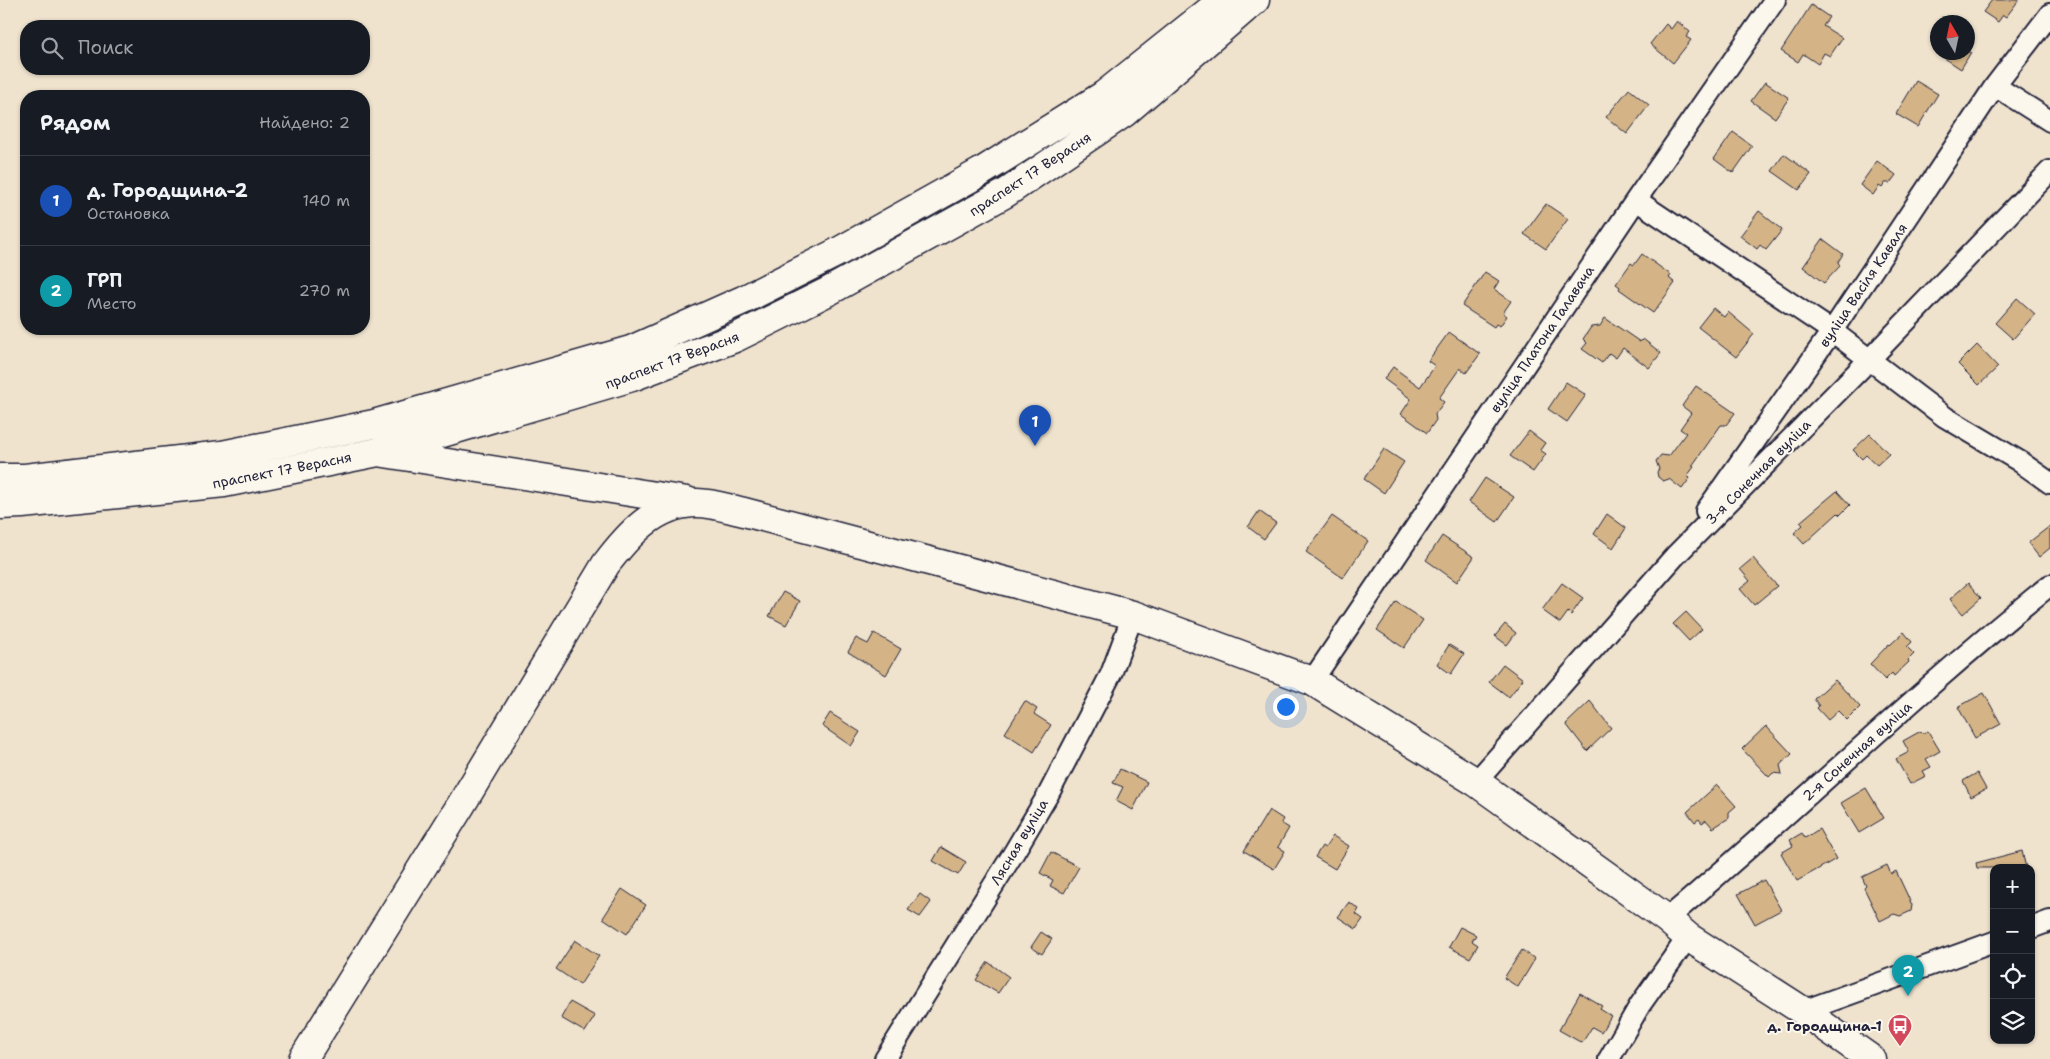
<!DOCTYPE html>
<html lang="ru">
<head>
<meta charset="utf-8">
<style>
  body { margin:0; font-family:"Shantell Sans",sans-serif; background:#20242c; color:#f1f3f6 }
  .controls { position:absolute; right:15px; bottom:15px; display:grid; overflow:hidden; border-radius:10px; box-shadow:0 1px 4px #0004 }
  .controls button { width:45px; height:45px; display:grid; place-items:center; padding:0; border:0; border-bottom:1px solid #363941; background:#171b24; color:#f1f3f6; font:25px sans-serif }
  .compass { position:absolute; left:1930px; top:15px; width:45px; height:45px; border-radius:50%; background:#171b24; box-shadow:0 1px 4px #0004; rotate:351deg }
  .you { position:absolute; left:1285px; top:706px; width:18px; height:18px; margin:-12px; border:4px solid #fff; border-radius:50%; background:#1a73e8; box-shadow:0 0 0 8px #1a73e833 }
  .badge { display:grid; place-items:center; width:32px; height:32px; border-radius:50%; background:#d93025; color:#fff; font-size:16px; font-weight:700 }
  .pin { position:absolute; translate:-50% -41px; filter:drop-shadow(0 1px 2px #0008) }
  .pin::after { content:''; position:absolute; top:26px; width:18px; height:15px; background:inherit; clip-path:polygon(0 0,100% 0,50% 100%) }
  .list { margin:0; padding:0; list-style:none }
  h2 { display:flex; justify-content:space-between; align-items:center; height:65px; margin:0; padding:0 20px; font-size:21px }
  h2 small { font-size:16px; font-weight:400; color:#9ea1a6 }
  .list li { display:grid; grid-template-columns:32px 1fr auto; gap:15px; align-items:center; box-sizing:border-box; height:90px; padding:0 20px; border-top:1px solid #363941 }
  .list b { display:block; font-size:19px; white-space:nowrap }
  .list p { margin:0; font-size:16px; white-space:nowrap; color:#9ea1a6 }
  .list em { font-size:16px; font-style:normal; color:#9ea1a6 }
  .icon { flex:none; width:28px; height:28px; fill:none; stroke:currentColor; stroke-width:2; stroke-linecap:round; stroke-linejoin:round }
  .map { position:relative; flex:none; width:2050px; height:1059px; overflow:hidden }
  .search { position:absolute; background:#171b24; box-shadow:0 1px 4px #0004; left:20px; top:20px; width:350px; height:55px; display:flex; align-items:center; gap:12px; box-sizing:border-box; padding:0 18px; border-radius:20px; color:#9ea1a6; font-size:19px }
  .panel { position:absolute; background:#171b24; box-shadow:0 1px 4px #0004; left:20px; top:90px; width:350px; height:245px; border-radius:20px }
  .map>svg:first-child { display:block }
</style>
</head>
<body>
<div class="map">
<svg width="2050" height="1059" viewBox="0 0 2050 1059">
  <rect width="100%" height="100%" fill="#efe3ce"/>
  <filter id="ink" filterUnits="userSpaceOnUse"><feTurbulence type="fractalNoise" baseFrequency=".02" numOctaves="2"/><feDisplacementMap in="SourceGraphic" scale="10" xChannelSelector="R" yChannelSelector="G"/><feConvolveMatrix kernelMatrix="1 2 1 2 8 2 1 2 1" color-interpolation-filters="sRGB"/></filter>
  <g filter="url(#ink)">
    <!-- building -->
    <path fill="#d4b487" stroke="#22223b" d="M1992 0H2019L2006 17 2003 15 1998 22 1983 12Z
      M1811 5 1829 17 1823 26 1842 38 1830 56 1824 53 1818 64 1803 54 1798 62 1781 51Z
      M1677 21 1690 32 1686 37 1691 40 1673 63 1650 44 1666 24 1671 29Z
      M1935 52H1971L1961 69Z
      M1916 81 1938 94 1918 127 1896 114Z
      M1765 82 1789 98 1775 118 1751 101Z
      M1629 89 1649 105 1627 134 1606 117Z
      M1733 132 1752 146 1733 173 1714 159Z
      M1784 154 1811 174 1799 190 1772 171Z
      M1877 161 1896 175 1890 183H1885L1882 188 1879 186 1873 195 1860 185Z
      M1546 204 1568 219 1546 249 1524 234Z
      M1759 211 1782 230 1766 250 1760 245 1757 249 1740 236Z
      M1823 239 1843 254 1838 262 1840 266 1824 283 1803 267Z
      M1642 254 1671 275 1669 278 1675 283 1653 313 1619 289 1620 287 1616 284 1631 263 1634 265Z
      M1485 272 1499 281 1494 289 1511 301 1503 313 1507 316 1500 326 1496 324 1494 327 1462 306Z
      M2017 298 2035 314 2013 339 1995 323Z
      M1713 308 1724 317 1728 312 1754 334 1736 357 1698 327Z
      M1605 318 1640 342 1643 339 1661 353 1649 368 1623 348 1616 358 1609 353 1602 363 1582 349 1587 343 1583 339 1591 327 1600 326Z
      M1449 332 1480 354 1466 373 1460 368 1439 398 1444 402 1435 414 1436 420 1427 433 1401 414 1411 399 1384 379 1393 367 1420 387 1435 366 1428 361Z
      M1977 345 1998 367 1979 385 1958 364Z
      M1566 382 1586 395 1567 422 1548 409Z
      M1696 386 1735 413 1726 425H1721L1692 466 1694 467 1687 476 1690 478 1682 489 1669 479 1663 481 1658 477 1657 472 1659 469 1656 461 1661 455 1669 456 1686 433 1680 429 1691 413 1682 406Z
      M1529 431 1545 443 1540 450 1546 454 1533 472 1510 456Z
      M1870 434 1889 454 1877 465 1866 455 1862 459 1853 450Z
      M1384 449 1404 462 1384 493 1364 479Z
      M1485 478 1514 497 1497 522 1469 502Z
      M1837 491 1850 505 1840 515 1838 513 1804 544 1794 533 1803 525 1800 522Z
      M1259 511 1276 523 1264 539 1248 527Z
      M1607 514 1626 528 1613 548 1594 534Z
      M1332 516 1368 541 1343 578 1306 552Z
      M2050 526V548L2039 557 2028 543Z
      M1442 536 1474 557 1457 582 1426 560Z
      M1753 558 1777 586 1754 605 1740 589 1750 581 1740 569Z
      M1562 583 1583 598 1571 615 1568 612 1560 623 1542 610Z
      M1968 583 1981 598 1963 614 1950 599Z
      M783 592 800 601 786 625 769 616Z
      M1396 602 1423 620 1404 648 1377 630Z
      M1686 612 1702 629 1689 641 1673 624Z
      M1505 624 1516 633 1507 645 1495 636Z
      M1904 632 1912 642 1907 647 1914 654 1908 660 1909 662 1894 676 1892 673 1885 680 1870 664 1889 644 1890 645Z
      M874 633 901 649 886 675 848 652 856 638 868 644Z
      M1449 645 1464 654 1451 674 1437 664Z
      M1503 664 1523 679 1509 697 1489 682Z
      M1835 680 1860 707 1847 720 1838 711 1828 720 1817 708 1819 706 1814 699Z
      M1984 693 2001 724 1975 738 1958 707Z
      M1025 701 1037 709 1034 714 1051 725 1034 752 1005 733Z
      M1590 701 1611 728 1587 751 1566 724Z
      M830 713 860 732 851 746 822 726Z
      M1766 726 1792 754 1780 765 1782 774 1773 773 1769 777 1742 749Z
      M1928 731 1940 751 1926 759 1931 767 1923 771 1926 776 1910 784 1896 759 1909 752 1903 741 1919 732 1924 733Z
      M1120 769 1147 782 1133 810 1116 801 1123 787 1113 783Z
      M1977 773 1986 789 1971 797 1963 781Z
      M1717 785 1736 806 1729 812V818L1713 828 1706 820 1702 823 1699 819 1695 822 1687 812Z
      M1866 788 1884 818 1859 833 1841 803Z
      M1269 810 1283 819 1281 823 1289 828 1278 847 1285 851 1274 869 1244 851Z
      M1819 829 1836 859 1797 881 1781 853 1793 846 1790 840 1802 833 1805 838Z
      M1333 836 1349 846 1335 869 1315 857 1322 846 1325 848Z
      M941 847 966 862 958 875 933 861Z
      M2022 851 2026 868H1977L1976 863Z
      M1051 852 1079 867 1064 893 1050 886 1053 880 1040 873Z
      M1887 865 1891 874 1896 871 1912 905 1911 911 1900 916 1894 914 1880 921 1864 888 1866 886 1862 877Z
      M1764 880 1781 910 1755 924 1738 894Z
      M622 889 646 905 627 934 603 918Z
      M920 894 931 902 920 917 908 910Z
      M1349 902 1359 909 1356 914 1363 919 1356 929 1338 917Z
      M1460 927 1476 935 1472 941 1478 945 1470 958 1449 947Z
      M1041 932 1052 939 1042 954 1031 947Z
      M575 940 599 956 580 985 556 969Z
      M1522 950 1535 959 1518 987 1504 978Z
      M988 962 1009 977 998 993 976 980Z
      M1580 993 1602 1006 1600 1009 1611 1016 1601 1032 1592 1027 1582 1043 1559 1030Z
      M570 1002 595 1016 585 1032 561 1018Z"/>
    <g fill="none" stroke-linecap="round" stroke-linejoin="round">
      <defs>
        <path id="street" d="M1995 86 2050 121
          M1636 200 1832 331 1945 417 2019 461 2050 483
          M1706 511 1832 331 1995 86 2050 14
          M1312 681 1636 200 1775 0
          M1476 782 1675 556 1869 360 2050 171
          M1667 919C1796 810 1917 691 2050 585
          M2031 928 2050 921
          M1803 1011 1994 942
          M885 1059 1013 854 1049 793 1111 674 1133 615
          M1609 1059 1640 1005 1688 937"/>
        <path id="secondary" d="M378 452 687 501
          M303 1059 461 805 606 564C628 535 655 504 695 503 711 502 729 509 744 512L1133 615 1312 681 1476 782 1667 919 1688 937 1803 1011 1871 1059"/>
        <path id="primary" d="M0 478H25L222 455 374 424 631 350 743 300 836 253 981 172 1104 95 1223 0
          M0 505 22 504 224 483 378 452 632 377 735 338 829 291 1006 193 1124 113 1255 0"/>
      </defs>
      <!-- street casing -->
      <use href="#street" stroke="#22223b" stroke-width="24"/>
      <!-- secondary casing -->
      <use href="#secondary" stroke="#22223b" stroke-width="31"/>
      <!-- primary casing -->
      <use href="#primary" stroke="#22223b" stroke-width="31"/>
      <!-- street -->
      <use href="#street" stroke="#fbf7ec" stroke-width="20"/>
      <!-- secondary -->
      <use href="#secondary" stroke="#fbf7ec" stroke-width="28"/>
      <!-- primary -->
      <use href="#primary" stroke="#fbf7ec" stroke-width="28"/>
    </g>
  </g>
  <!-- icons -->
  <defs>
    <symbol id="bus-pin" viewBox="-11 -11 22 30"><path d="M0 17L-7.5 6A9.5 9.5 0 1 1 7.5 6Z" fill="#d1495b" stroke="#fbf7ec"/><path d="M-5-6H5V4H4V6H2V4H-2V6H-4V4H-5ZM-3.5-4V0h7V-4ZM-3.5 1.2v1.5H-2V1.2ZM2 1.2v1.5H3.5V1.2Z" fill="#fff"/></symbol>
  </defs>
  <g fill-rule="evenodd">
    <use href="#bus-pin" x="1886" y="1012" width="28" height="38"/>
  </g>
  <g text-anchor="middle" stroke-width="4" stroke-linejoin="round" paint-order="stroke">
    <!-- street labels -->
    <g font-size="14" fill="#22223b" stroke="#fbf7ec">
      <text transform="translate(1030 174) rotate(-33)" y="5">праспект 17 Верасня</text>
      <text transform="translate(1863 285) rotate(-56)" y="5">вуліца Васіля Каваля</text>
      <text transform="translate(1542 339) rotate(-56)" y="5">вуліца Платона Галавача</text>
      <text transform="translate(672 360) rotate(-20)" y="5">праспект 17 Верасня</text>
      <text transform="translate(282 470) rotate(-11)" y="5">праспект 17 Верасня</text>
      <text transform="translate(1758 472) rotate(-45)" y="5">3-я Сонечная вуліца</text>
      <text transform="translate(1857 751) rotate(-42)" y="5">2-я Сонечная вуліца</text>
      <text transform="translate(1019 842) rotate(-59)" y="5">Лясная вуліца</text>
    </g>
    <!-- poi labels -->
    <g font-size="14" font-weight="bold" fill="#22223b" stroke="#fbf7ec" text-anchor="end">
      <text x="1882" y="1031">д. Городщина-1</text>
    </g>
  </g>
</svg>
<div class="controls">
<button>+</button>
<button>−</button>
<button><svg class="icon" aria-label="locate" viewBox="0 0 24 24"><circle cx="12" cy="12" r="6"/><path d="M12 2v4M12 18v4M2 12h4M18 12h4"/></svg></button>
<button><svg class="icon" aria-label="layers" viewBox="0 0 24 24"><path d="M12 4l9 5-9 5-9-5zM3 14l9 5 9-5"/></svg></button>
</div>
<svg class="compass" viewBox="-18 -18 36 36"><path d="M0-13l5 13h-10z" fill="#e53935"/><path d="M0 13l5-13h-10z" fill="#9ea1a6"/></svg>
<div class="you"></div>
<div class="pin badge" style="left:1035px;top:446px;background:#1a4fb4">1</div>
<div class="pin badge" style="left:1908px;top:996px;background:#0f9aa8">2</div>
<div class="search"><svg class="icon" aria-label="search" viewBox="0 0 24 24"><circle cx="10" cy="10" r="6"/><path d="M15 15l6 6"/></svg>Поиск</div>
<section class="panel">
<h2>Рядом<small>Найдено: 2</small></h2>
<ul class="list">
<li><span class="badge" style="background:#1a4fb4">1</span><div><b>д. Городщина-2</b><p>Остановка</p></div><em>140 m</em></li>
<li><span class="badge" style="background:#0f9aa8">2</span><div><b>ГРП</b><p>Место</p></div><em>270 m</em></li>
</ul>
</section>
</div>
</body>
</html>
